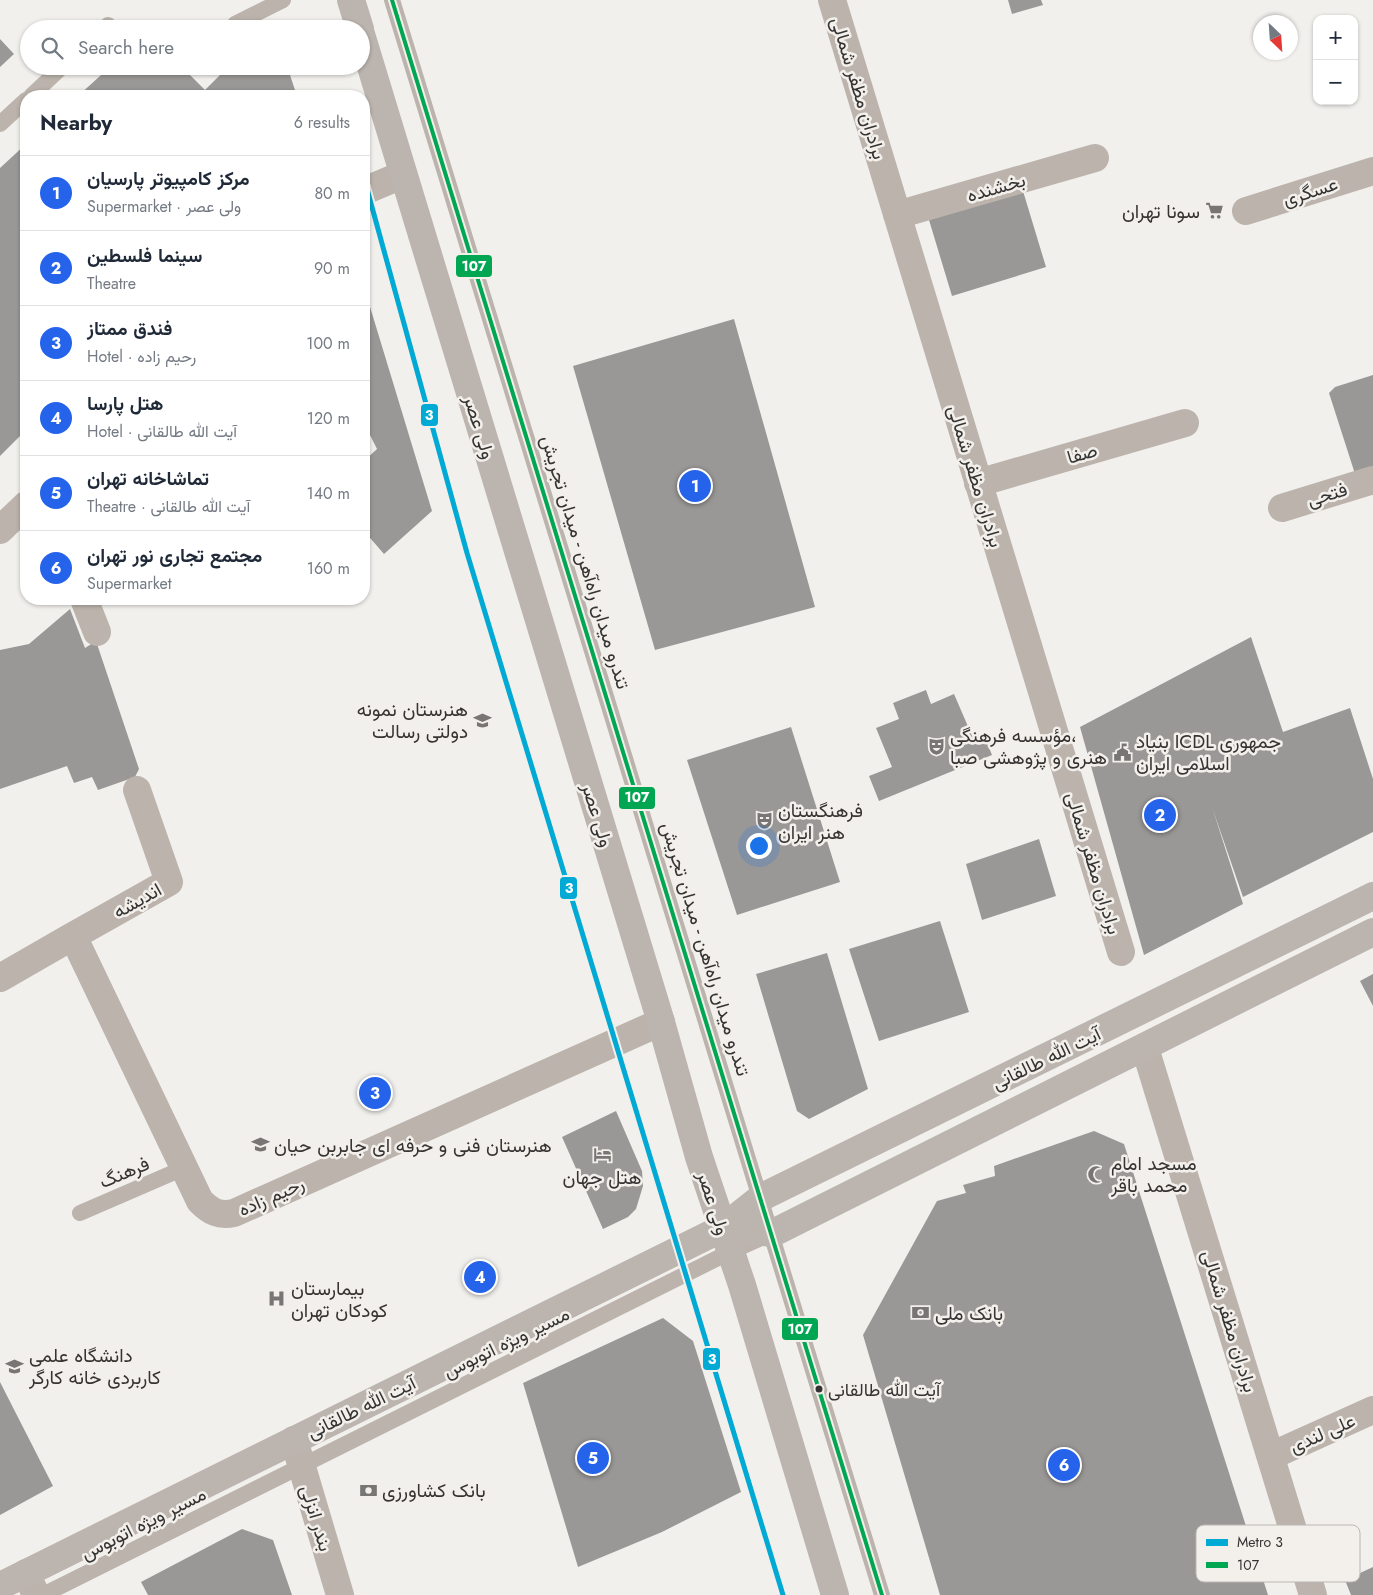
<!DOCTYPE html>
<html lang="en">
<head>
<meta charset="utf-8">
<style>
  body { margin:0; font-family:Jost,Vazirmatn,sans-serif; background:#f2f2f3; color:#1f2937 }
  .controls { position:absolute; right:15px; top:15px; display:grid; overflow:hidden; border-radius:10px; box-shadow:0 1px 4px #0004 }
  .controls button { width:45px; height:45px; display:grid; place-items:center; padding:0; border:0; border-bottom:1px solid #e0e1e3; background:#fff; color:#1f2937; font:25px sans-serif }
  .compass { position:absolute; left:1253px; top:15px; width:45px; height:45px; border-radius:50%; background:#fff; box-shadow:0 1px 4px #0004; rotate:155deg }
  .you { position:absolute; left:758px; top:845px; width:18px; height:18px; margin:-12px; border:4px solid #fff; border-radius:50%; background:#1a73e8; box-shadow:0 0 0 8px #1a73e833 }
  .badge { display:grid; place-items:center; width:32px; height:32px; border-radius:50%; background:#2563eb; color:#fff; font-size:16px; font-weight:700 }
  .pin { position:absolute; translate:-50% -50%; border:2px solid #fff; box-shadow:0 1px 5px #0006 }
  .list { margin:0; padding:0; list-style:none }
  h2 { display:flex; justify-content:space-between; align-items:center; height:65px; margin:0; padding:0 20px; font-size:21px }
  h2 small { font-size:16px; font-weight:400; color:#747a83 }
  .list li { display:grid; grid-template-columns:32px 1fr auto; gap:15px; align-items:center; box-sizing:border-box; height:75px; padding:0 20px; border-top:1px solid #e0e1e3 }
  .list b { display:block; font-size:19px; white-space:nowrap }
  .list p { margin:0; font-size:16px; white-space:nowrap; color:#747a83 }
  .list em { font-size:16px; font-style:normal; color:#747a83 }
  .icon { flex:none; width:28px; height:28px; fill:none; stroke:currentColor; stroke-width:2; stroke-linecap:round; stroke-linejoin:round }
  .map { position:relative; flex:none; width:1373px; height:1595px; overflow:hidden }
  .search { position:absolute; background:#fff; box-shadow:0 1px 4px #0004; left:20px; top:20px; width:350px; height:55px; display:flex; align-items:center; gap:12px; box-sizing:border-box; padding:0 18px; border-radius:28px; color:#747a83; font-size:19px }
  .panel { position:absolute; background:#fff; box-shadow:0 1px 4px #0004; left:20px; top:90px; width:350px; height:515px; border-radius:20px }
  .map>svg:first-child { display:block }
</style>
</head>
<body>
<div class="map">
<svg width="1373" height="1595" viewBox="0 0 1373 1595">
  <rect width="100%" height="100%" fill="#f2f0ed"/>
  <!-- building -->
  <path fill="#999896" d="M1008 0H1041L1043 5 1012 14Z
    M0 39 14 54 0 67Z
    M111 66H181L205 90 229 66H287L297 96H78Z
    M26 144V430L0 456V168Z
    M1023 191 1046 267 952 296 929 220Z
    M364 287 432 511 384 554 364 531V461L377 449 364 423Z
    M734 319 815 607 655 650 573 366Z
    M1373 375V472L1356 477 1329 393 1335 387Z
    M70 609 85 648 96 641 139 769 135 777 98 790 92 777 74 783 67 766 0 789V650L29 644Z
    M1251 637 1283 732 1350 708 1373 779V832L1243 897 1213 810 1243 904 1144 955 1080 727Z
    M926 690 931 704 954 694 973 738 983 733 992 755 879 801 869 776 892 767 876 728 899 719 893 703Z
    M791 727 840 882 737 915 687 760Z
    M1039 839 1056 896 982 920 966 864Z
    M940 921 969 1012 879 1041 849 949Z
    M827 953 868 1089 809 1119 797 1111 756 974Z
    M1373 974V1006L1360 981Z
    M616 1111 642 1171 643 1186 636 1209 628 1217 603 1229 562 1137Z
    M1094 1131 1124 1144 1268 1595H940L863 1335 937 1201 966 1193 963 1185 995 1176 994 1166Z
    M663 1318 693 1341 741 1492 662 1532 578 1567 523 1383Z
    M0 1382 53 1486 0 1515Z
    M242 1529 273 1540 292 1595H148L141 1582Z
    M1373 1567V1595H1351L1345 1580Z"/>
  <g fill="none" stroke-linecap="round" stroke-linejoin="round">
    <!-- service -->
    <path stroke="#bbb3ac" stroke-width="16" d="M392 0 882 1595
      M235 24 283 0
      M105 29 108 25
      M31 96 63 66
      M0 124 26 100
      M80 1213 184 1168
      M43 1595 730 1252 768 1235"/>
    <!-- minor -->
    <path stroke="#bbb3ac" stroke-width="28" d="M832 0 1121 952
      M1246 211 1373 171
      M897 215 1095 158
      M978 483 1185 423
      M1282 508 1373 480
      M84 599 97 632
      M73 936 169 882 137 790
      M0 978 73 936 200 1201C211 1212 219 1216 234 1213L661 1022
      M1145 1048 1313 1595
      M1271 1456 1373 1410
      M26 1573 36 1595"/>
    <!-- tertiary -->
    <path stroke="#bbb3ac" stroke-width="28" d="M364 191 402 175
      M0 530 26 505
      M294 1440 340 1595"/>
    <!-- primary -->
    <path stroke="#bcb4ae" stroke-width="28" d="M351 0 360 29
      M361 34 661 1022 699 1157 742 1285 835 1595
      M723 1228 773 1233 1373 932
      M0 1586 723 1228 762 1197 1373 896"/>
    <defs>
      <path id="bus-1" d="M392 0 882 1595"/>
    </defs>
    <!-- bus-1 casing -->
    <use href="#bus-1" stroke="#f3f0ec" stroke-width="8"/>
    <!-- bus-1 -->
    <use href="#bus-1" stroke="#00a651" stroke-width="4"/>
    <defs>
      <path id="metro-1" d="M364 178 467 553 783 1595"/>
    </defs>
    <!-- metro-1 casing -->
    <use href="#metro-1" stroke="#f3f0ec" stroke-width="9"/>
    <!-- metro-1 -->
    <use href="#metro-1" stroke="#00aad4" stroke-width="5"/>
  </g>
  <!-- icons -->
  <defs>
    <symbol id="supermarket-bare" viewBox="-9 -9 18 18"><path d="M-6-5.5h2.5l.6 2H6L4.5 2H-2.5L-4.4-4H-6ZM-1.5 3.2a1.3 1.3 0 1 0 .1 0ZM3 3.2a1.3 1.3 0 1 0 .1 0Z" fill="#777674" stroke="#f3f0ec" stroke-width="2.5" paint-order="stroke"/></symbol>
    <symbol id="school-bare" viewBox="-9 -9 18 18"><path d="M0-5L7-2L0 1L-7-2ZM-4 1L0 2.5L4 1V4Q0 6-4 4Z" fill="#777674" stroke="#f3f0ec" stroke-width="2.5" paint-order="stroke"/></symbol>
    <symbol id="theatre-bare" viewBox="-9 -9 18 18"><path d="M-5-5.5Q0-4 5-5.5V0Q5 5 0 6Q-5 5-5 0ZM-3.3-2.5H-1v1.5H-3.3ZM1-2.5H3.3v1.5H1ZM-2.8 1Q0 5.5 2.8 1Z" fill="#777674" stroke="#f3f0ec" stroke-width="2.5" paint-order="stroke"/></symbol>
    <symbol id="civic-bare" viewBox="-9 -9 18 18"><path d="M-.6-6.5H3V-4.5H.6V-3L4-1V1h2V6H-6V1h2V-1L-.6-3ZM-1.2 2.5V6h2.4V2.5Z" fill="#777674" stroke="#f3f0ec" stroke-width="2.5" paint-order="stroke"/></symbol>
    <symbol id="hotel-bare" viewBox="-9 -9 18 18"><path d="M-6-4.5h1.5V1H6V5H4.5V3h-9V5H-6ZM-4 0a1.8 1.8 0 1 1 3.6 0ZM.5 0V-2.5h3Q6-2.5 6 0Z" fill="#777674" stroke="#f3f0ec" stroke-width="2.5" paint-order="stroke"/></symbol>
    <symbol id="mosque-bare" viewBox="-9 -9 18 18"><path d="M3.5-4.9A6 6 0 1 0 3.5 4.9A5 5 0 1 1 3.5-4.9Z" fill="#777674" stroke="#f3f0ec" stroke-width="2.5" paint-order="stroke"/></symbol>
    <symbol id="hospital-bare" viewBox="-9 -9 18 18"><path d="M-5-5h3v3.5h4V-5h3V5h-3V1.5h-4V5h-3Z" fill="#777674" stroke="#f3f0ec" stroke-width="2.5" paint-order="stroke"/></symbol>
    <symbol id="bank-bare" viewBox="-9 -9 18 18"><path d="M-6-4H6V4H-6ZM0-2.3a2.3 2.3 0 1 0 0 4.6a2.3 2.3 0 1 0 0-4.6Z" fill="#777674" stroke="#f3f0ec" stroke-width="2.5" paint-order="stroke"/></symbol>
    <symbol id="university-bare" viewBox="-9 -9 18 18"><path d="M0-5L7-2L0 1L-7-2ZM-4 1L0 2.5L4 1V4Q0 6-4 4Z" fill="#777674" stroke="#f3f0ec" stroke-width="2.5" paint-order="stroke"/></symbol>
  </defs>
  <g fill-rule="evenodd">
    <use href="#supermarket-bare" x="1202" y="198" width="25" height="25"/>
    <use href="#school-bare" x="470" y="708" width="25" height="25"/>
    <use href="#theatre-bare" x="924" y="734" width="25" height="25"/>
    <use href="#civic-bare" x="1110" y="740" width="25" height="25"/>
    <use href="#theatre-bare" x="752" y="808" width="25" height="25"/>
    <use href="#school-bare" x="248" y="1132" width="25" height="25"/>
    <use href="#hotel-bare" x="590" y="1142" width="25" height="25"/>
    <use href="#mosque-bare" x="1084" y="1162" width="25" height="25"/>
    <use href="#hospital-bare" x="264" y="1286" width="25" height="25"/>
    <use href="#bank-bare" x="908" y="1300" width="25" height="25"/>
    <use href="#university-bare" x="2" y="1354" width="25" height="25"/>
    <use href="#bank-bare" x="356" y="1478" width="25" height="25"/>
  </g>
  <!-- markers -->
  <circle fill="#353433" stroke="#f3f0ec" stroke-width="2" cx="819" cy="1389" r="4.5"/>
  <g text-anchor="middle" stroke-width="5" stroke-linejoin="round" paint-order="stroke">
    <!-- bus labels -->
    <g font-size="18" fill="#353433" stroke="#f3f0ec" text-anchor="start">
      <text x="828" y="1396">آیت الله طالقانی</text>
    </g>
    <!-- street labels -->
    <g font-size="19" fill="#353433" stroke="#f3f0ec">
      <text transform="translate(859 88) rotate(73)" y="7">برادران مظفر شمالی</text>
      <text transform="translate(996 187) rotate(-16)" y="7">بخشنده</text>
      <text transform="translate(1310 191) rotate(-18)" y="7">عسگری</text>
      <text transform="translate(480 427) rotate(73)" y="7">ولی عصر</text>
      <text transform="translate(1082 453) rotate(-16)" y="7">صفا</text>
      <text transform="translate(976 476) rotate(73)" y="7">برادران مظفر شمالی</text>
      <text transform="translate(1327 494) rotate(-17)" y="7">فتحی</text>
      <text transform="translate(586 562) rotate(73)" y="7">تندرو میدان راه‌آهن - میدان تجریش</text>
      <text transform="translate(598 815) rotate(73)" y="7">ولی عصر</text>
      <text transform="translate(1094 863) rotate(73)" y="7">برادران مظفر شمالی</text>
      <text transform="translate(137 900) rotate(-29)" y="7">اندیشه</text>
      <text transform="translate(706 949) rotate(73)" y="7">تندرو میدان راه‌آهن - میدان تجریش</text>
      <text transform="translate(1046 1058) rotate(-26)" y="7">آیت الله طالقانی</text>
      <text transform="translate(124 1172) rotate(-23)" y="7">فرهنگ</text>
      <text transform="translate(271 1196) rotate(-24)" y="7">رحیم زاده</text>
      <text transform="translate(714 1203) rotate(72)" y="7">ولی عصر</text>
      <text transform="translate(1230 1321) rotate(73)" y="7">برادران مظفر شمالی</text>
      <text transform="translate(506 1342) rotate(-26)" y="7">مسیر ویژه اتوبوس</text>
      <text transform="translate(361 1407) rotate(-26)" y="7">آیت الله طالقانی</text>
      <text transform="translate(1322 1433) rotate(-24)" y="7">علی لندی</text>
      <text transform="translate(317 1518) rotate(73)" y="7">بندر انزلی</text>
      <text transform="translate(143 1523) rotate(-27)" y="7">مسیر ویژه اتوبوس</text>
    </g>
    <!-- poi labels -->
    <g font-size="19" fill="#353433" stroke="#f3f0ec" text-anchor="start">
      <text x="1200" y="218" text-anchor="end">سونا تهران</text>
      <text x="468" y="716" text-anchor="end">هنرستان نمونه<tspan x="468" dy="22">دولتی رسالت</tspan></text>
      <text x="950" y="742">مؤسسه فرهنگی،<tspan x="950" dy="22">هنری و پژوهشی صبا</tspan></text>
      <text x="1136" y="748">بنیاد ICDL جمهوری<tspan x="1136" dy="22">اسلامی ایران</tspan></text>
      <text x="778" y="817">فرهنگستان<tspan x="778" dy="22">هنر ایران</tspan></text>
      <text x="274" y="1152">هنرستان فنی و حرفه ای جابربن حیان</text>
      <text x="1111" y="1170">مسجد امام<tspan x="1111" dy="22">محمد باقر</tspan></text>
      <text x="602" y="1184" text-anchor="middle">هتل جهان</text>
      <text x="291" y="1295">بیمارستان<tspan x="291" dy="22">کودکان تهران</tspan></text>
      <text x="935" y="1320">بانک ملی</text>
      <text x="29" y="1362">دانشگاه علمی<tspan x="29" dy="22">کاربردی خانه کارگر</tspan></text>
      <text x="382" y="1497">بانک کشاورزی</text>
    </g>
  </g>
  <!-- legend -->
  <rect x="1196" y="1525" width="164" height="57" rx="8" fill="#f3f0ec" stroke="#bab8b4" stroke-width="1"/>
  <rect x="1206" y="1539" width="22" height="7" fill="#00aad4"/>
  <rect x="1206" y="1562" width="22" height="6" fill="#00a651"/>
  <g font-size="14" fill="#353433">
    <text x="1237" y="1547">Metro 3</text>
    <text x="1237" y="1570">107</text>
  </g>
  <g stroke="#f3f0ec" stroke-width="2">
    <rect x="455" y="254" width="38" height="24" rx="5" fill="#00a651"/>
    <rect x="420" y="403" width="19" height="24" rx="5" fill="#00aad4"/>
    <rect x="618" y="786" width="38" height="24" rx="5" fill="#00a651"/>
    <rect x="559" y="876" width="19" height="24" rx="5" fill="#00aad4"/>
    <rect x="781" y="1317" width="38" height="24" rx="5" fill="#00a651"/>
    <rect x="702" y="1347" width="19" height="24" rx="5" fill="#00aad4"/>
  </g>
  <g font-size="14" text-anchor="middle" font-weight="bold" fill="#fff">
    <text x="474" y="271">107</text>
    <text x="429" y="420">3</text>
    <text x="637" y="802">107</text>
    <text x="569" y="893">3</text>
    <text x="800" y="1334">107</text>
    <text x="712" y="1364">3</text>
  </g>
</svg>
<div class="controls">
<button>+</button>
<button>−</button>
</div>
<svg class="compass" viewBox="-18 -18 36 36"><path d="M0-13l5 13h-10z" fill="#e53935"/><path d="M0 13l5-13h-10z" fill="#747a83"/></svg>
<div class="you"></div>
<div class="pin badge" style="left:695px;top:486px">1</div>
<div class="pin badge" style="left:1160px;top:815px">2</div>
<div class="pin badge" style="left:375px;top:1093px">3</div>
<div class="pin badge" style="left:480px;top:1277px">4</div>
<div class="pin badge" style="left:593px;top:1458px">5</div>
<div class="pin badge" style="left:1064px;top:1465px">6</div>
<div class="search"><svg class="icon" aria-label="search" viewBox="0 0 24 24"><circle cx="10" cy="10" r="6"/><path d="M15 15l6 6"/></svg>Search here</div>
<section class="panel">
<h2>Nearby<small>6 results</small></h2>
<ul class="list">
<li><span class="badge">1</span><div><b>مرکز کامپیوتر پارسیان</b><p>Supermarket · ولی عصر</p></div><em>80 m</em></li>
<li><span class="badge">2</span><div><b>سینما فلسطین</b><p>Theatre</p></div><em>90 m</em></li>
<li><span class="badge">3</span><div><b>فندق ممتاز</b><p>Hotel · رحیم زاده</p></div><em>100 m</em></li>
<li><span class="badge">4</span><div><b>هتل پارسا</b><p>Hotel · آیت الله طالقانی</p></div><em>120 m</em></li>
<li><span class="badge">5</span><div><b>تماشاخانه تهران</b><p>Theatre · آیت الله طالقانی</p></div><em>140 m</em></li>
<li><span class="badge">6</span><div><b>مجتمع تجاری نور تهران</b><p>Supermarket</p></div><em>160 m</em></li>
</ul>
</section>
</div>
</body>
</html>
